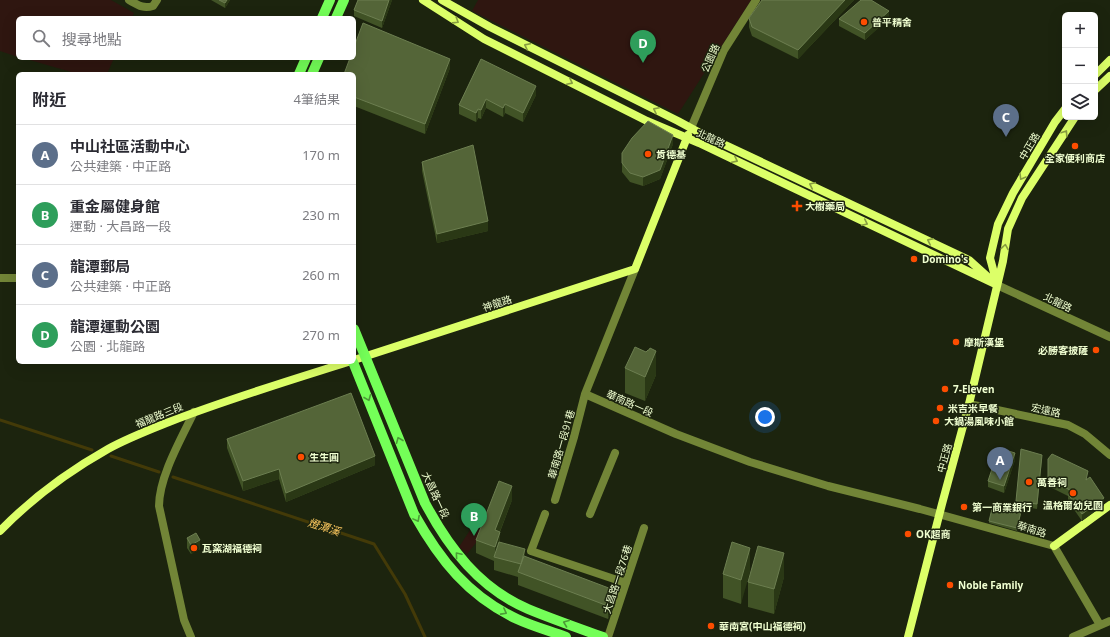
<!DOCTYPE html>
<html lang="zh-TW">
<head>
<meta charset="utf-8">
<style>
  body { margin:0; font-family:"Noto Sans","Noto Sans TC",sans-serif; background:#f7f7f7; color:#2b2b33 }
  .controls { position:absolute; right:12px; top:12px; display:grid; overflow:hidden; border-radius:6px; box-shadow:0 4px 16px #0002 }
  .controls button { width:36px; height:36px; display:grid; place-items:center; padding:0; border:0; border-bottom:1px solid #e1e1e2; background:#fff; color:#2b2b33; font:20px sans-serif }
  .you { position:absolute; left:765px; top:417px; width:14px; height:14px; margin:-10px; border:3px solid #fff; border-radius:50%; background:#1a73e8; box-shadow:0 0 0 6px #1a73e833 }
  .badge { display:grid; place-items:center; width:26px; height:26px; border-radius:50%; background:#2563eb; color:#fff; font-size:13px; font-weight:700 }
  .pin { position:absolute; translate:-50% -33px; filter:drop-shadow(0 1px 2px #0008) }
  .pin::after { content:''; position:absolute; top:21px; width:14px; height:12px; background:inherit; clip-path:polygon(0 0,100% 0,50% 100%) }
  .list { margin:0; padding:0; list-style:none }
  h2 { display:flex; justify-content:space-between; align-items:center; height:52px; margin:0; padding:0 16px; font-size:17px }
  h2 small { font-size:13px; font-weight:400; color:#7c7c81 }
  .list li { display:grid; grid-template-columns:26px 1fr auto; gap:12px; align-items:center; box-sizing:border-box; height:60px; padding:0 16px; border-top:1px solid #e1e1e2 }
  .list b { display:block; font-size:15px; white-space:nowrap }
  .list p { margin:0; font-size:13px; white-space:nowrap; color:#7c7c81 }
  .list em { font-size:13px; font-style:normal; color:#7c7c81 }
  .icon { flex:none; width:22px; height:22px; fill:none; stroke:currentColor; stroke-width:2; stroke-linecap:round; stroke-linejoin:round }
  .map { position:relative; flex:none; width:1110px; height:637px; overflow:hidden }
  .search { position:absolute; background:#fff; box-shadow:0 4px 16px #0002; left:16px; top:16px; width:340px; height:44px; display:flex; align-items:center; gap:10px; box-sizing:border-box; padding:0 14px; border-radius:6px; color:#7c7c81; font-size:15px }
  .panel { position:absolute; background:#fff; box-shadow:0 4px 16px #0002; left:16px; top:72px; width:340px; height:292px; border-radius:6px }
  .map>svg:first-child { display:block }
</style>
</head>
<body>
<div class="map">
<svg width="1110" height="637" viewBox="0 0 1110 637">
  <rect width="100%" height="100%" fill="#1c240e"/>
  <!-- green -->
  <path fill="#2f1610" d="M0 0H111L134 13 132 18H18V57L0 51Z
    M478 0H751L678 114 472 11Z
    M23 58H114L107 74H78Z
    M478 518 490 525 467 554 459 547Z"/>
  <g fill="none" stroke-linecap="round" stroke-linejoin="round">
    <!-- stream -->
    <path stroke="#433a08" stroke-width="3" d="M0 420 92 450
      M111 456 159 472
      M173 477 374 544 405 594 425 637"/>
    <!-- street -->
    <path stroke="#728537" stroke-width="8" d="M129 0C138 5 143 9 153 6L157 0
      M691 128 724 50 756 0
      M0 278H18
      M997 285 1110 337
      M585 394 676 434 750 462 828 486 920 509 1054 546 1100 625
      M969 404 1068 425 1085 434 1110 455
      M555 500 574 437 585 394 635 269
      M545 514 531 551 626 583
      M590 514 615 453
      M191 637 184 620 159 506C159 477 181 439 194 412
      M608 637 644 528
      M1073 637 1110 621"/>
    <!-- secondary -->
    <path stroke="#dcff68" stroke-width="8" d="M423 0 484 39 647 121 699 143 997 285
      M442 0 490 27 678 121 702 134 969 260 989 278
      M1095 75 1110 60
      M1095 90 1110 76
      M997 284 990 258 998 224 1013 193 1055 122 1065 109
      M354 360 635 269 688 135
      M0 531C32 498 69 471 108 449 128 438 149 430 169 422 228 399 288 381 348 362
      M1054 546 1110 505
      M908 637 942 504 969 404 1003 261 1008 229 1022 198 1075 117"/>
    <!-- primary -->
    <path stroke="#74ff58" stroke-width="10" d="M322 18 330 0
      M336 18 344 0
      M299 74 306 58
      M312 74 319 58
      M354 329 425 503C449 548 479 588 528 609 552 619 578 628 603 637
      M353 362 414 514C440 560 468 596 517 619 532 626 550 631 566 637"/>
  </g>
  <!-- wall -->
  <path fill="#415326" d="M211 0H230L225 8Z
    M358 0H392L382 28 354 16V10Z
    M762 0H854L798 59 752 36 749 27V18Z
    M889 18 865 40 839 26V19Z
    M481 59 536 95 523 122 505 113 503 117 486 108 481 119 478 118 476 122 459 114V105Z
    M450 68 425 134 354 106V74Z
    M673 144 660 179 643 186 630 182 622 172V153Z
    M422 162 488 231 437 243 422 171Z
    M625 368 656 375 645 401 625 393Z
    M227 439 375 465 286 502 279 479 243 491 227 448Z
    M1042 459 1037 509 1016 505V501Z
    M1048 459 1087 479 1104 505 1082 521 1068 501V496L1048 486Z
    M1015 460 1004 493 988 487V481Z
    M512 500 500 532V542L525 557 614 604 608 619 518 585V577L494 570V561L476 553V540Z
    M1021 514 1017 531 989 523V521Z
    M187 538 200 549 191 554 187 548Z
    M750 548 741 604 723 598V574Z
    M784 577 774 614 748 607V582Z"/>
  <!-- shaded-wall -->
  <path fill="#2a3815" d="M227 0H230L225 8V3Z
    M389 0H392L382 28V21Z
    M845 0H854L798 59V50Z
    M889 11V18L865 40V33Z
    M450 59V68L425 134V124Z
    M536 86V95L523 122V113Z
    M486 99V108L481 119V110Z
    M505 104V113L503 117V108Z
    M478 109V118L476 122V113Z
    M673 135V144L660 179 643 186V177Z
    M488 221V231L437 243V234Z
    M656 351V375L645 401V377Z
    M1015 453V460L1004 493V486Z
    M1042 455V459L1037 509V504Z
    M375 456V465L286 502V493Z
    M279 469V479L243 491V481Z
    M512 486V500L495 544V530Z
    M1104 498V505L1082 521V514Z
    M500 532V546L495 557V547Z
    M200 540V549L191 554V545Z
    M750 548V572L741 604V580Z
    M525 549V562L521 573V564Z
    M784 553V577L774 614V589Z
    M614 590V604L608 619V606Z"/>
  <!-- building -->
  <path fill="#546538" stroke="#6c7e50" d="M219 0H227L225 3Z
    M358 0H389L382 21 354 10Z
    M762 0H845L798 50 752 27 749 18Z
    M861 0H871L889 11 865 33 839 19Z
    M363 23 450 59 425 124 354 97V74H344L350 58H354V47Z
    M481 59 536 86 523 113 505 104 503 108 486 99 481 110 478 109 476 113 459 105Z
    M648 121 673 135 660 170 643 177 630 173 622 163V153L632 138Z
    M473 145 488 221 437 234 422 162Z
    M635 347 646 352 648 350H649L650 348 656 351 645 377 625 368Z
    M351 393 375 456 286 493 279 469 243 481 227 439Z
    M999 448 1015 453 1004 486 988 481Z
    M1021 449 1042 455 1037 504 1016 501Z
    M1052 454 1088 471 1086 480 1090 477 1104 498 1082 514 1068 494 1072 491 1048 479V459Z
    M499 481 512 486 495 530 500 532 495 547 476 540Z
    M993 505 1021 511 1017 528 989 521Z
    M196 533 200 540 191 545 187 538Z
    M499 542 525 549 521 564 494 557Z
    M732 542 750 548 741 580 723 574Z
    M758 546 784 553 774 589 748 582Z
    M524 556 614 590 608 606 518 572Z"/>
  <!-- one-way arrows -->
  <defs><path id="oneway-chevron" d="M-2-3.5L2.5 0L-2 3.5" fill="none" stroke-width="1.6" stroke-linecap="round" stroke-linejoin="round"/></defs>
  <g stroke="#869c40">
    <use href="#oneway-chevron" transform="translate(456 21) rotate(32)"/>
    <use href="#oneway-chevron" transform="translate(527 46) rotate(-154)"/>
    <use href="#oneway-chevron" transform="translate(570 82) rotate(27)"/>
    <use href="#oneway-chevron" transform="translate(656 110) rotate(-154)"/>
    <use href="#oneway-chevron" transform="translate(1065 133) rotate(-57)"/>
    <use href="#oneway-chevron" transform="translate(735 160) rotate(26)"/>
    <use href="#oneway-chevron" transform="translate(1022 177) rotate(121)"/>
    <use href="#oneway-chevron" transform="translate(812 185) rotate(-155)"/>
    <use href="#oneway-chevron" transform="translate(865 223) rotate(25)"/>
    <use href="#oneway-chevron" transform="translate(930 241) rotate(-154)"/>
    <use href="#oneway-chevron" transform="translate(1005 247) rotate(-81)"/>
  </g>
  <g stroke="#4c9c37">
    <use href="#oneway-chevron" transform="translate(368 398) rotate(68)"/>
    <use href="#oneway-chevron" transform="translate(399 440) rotate(-112)"/>
    <use href="#oneway-chevron" transform="translate(417 519) rotate(62)"/>
    <use href="#oneway-chevron" transform="translate(458 555) rotate(-130)"/>
    <use href="#oneway-chevron" transform="translate(504 612) rotate(28)"/>
    <use href="#oneway-chevron" transform="translate(566 623) rotate(-159)"/>
  </g>
  <!-- markers -->
  <g fill="#fc4d00" stroke="#1c240e" stroke-width="1.5">
    <circle cx="864" cy="22" r="4"/>
    <circle cx="1075" cy="146" r="4"/>
    <circle cx="648" cy="154" r="4"/>
    <path d="M795 200h4v4h4v4h-4v4h-4v-4h-4v-4h4z"/>
    <circle cx="914" cy="259" r="4"/>
    <circle cx="956" cy="342" r="4"/>
    <circle cx="1096" cy="350" r="4"/>
    <circle cx="945" cy="389" r="4"/>
    <circle cx="940" cy="408" r="4"/>
    <circle cx="936" cy="421" r="4"/>
    <circle cx="301" cy="457" r="4"/>
    <circle cx="1029" cy="482" r="4"/>
    <circle cx="1073" cy="493" r="4"/>
    <circle cx="964" cy="507" r="4"/>
    <circle cx="908" cy="534" r="4"/>
    <circle cx="194" cy="548" r="4"/>
    <circle cx="950" cy="585" r="4"/>
    <circle cx="711" cy="626" r="4"/>
  </g>
  <g text-anchor="middle" stroke-width="3" stroke-linejoin="round" paint-order="stroke">
    <!-- poi labels -->
    <g font-size="10" font-weight="bold" fill="#f0ffd1" stroke="#1c240e" text-anchor="start">
      <text x="872" y="26">普平精舍</text>
      <text x="656" y="158">肯德基</text>
      <text x="1075" y="162" text-anchor="middle">全家便利商店</text>
      <text x="805" y="210">大樹藥局</text>
      <text x="922" y="263">Domino's</text>
      <text x="964" y="346">摩斯漢堡</text>
      <text x="1088" y="354" text-anchor="end">必勝客披薩</text>
      <text x="953" y="393">7-Eleven</text>
      <text x="948" y="412">米吉米早餐</text>
      <text x="944" y="425">大鍋湯風味小館</text>
      <text x="309" y="461">生生圓</text>
      <text x="1037" y="486">萬善祠</text>
      <text x="1073" y="509" text-anchor="middle">溫格爾幼兒園</text>
      <text x="972" y="511">第一商業銀行</text>
      <text x="916" y="538">OK超商</text>
      <text x="202" y="552">瓦窯湖福德祠</text>
      <text x="958" y="589">Noble Family</text>
      <text x="719" y="630">華南宮(中山福德祠)</text>
    </g>
    <!-- street labels -->
    <g font-size="10" fill="#f0ffd1" stroke="#1c240e">
      <text transform="translate(710 58) rotate(-66)" y="4">公園路</text>
      <text transform="translate(711 138) rotate(24)" y="4">北龍路</text>
      <text transform="translate(1029 146) rotate(-59)" y="4">中正路</text>
      <text transform="translate(1058 302) rotate(26)" y="4">北龍路</text>
      <text transform="translate(497 303) rotate(-18)" y="4">神龍路</text>
      <text transform="translate(630 403) rotate(24)" y="4">華南路一段</text>
      <text transform="translate(1046 410) rotate(12)" y="4">宏遠路</text>
      <text transform="translate(159 415) rotate(-22)" y="4">福龍路三段</text>
      <text transform="translate(561 444) rotate(-74)" y="4">華南路一段91巷</text>
      <text transform="translate(944 458) rotate(-75)" y="4">中正路</text>
      <text transform="translate(436 495) rotate(65)" y="4">大昌路一段</text>
      <text transform="translate(1032 529) rotate(17)" y="4">華南路</text>
      <text transform="translate(617 579) rotate(-72)" y="4">大昌路一段76巷</text>
    </g>
    <!-- water labels -->
    <g font-size="11" font-style="italic" fill="#ffca5f" stroke="#1c240e">
      <text transform="translate(324 527) rotate(18)" y="4">燈潭溪</text>
    </g>
  </g>
</svg>
<div class="controls">
<button>+</button>
<button>−</button>
<button><svg class="icon" aria-label="layers" viewBox="0 0 24 24"><path d="M12 4l9 5-9 5-9-5zM3 14l9 5 9-5"/></svg></button>
</div>
<div class="you"></div>
<div class="pin badge" style="left:1000px;top:480px;background:#5c6f8a">A</div>
<div class="pin badge" style="left:474px;top:536px;background:#2e9e5b">B</div>
<div class="pin badge" style="left:1006px;top:137px;background:#5c6f8a">C</div>
<div class="pin badge" style="left:643px;top:63px;background:#2e9e5b">D</div>
<div class="search"><svg class="icon" aria-label="search" viewBox="0 0 24 24"><circle cx="10" cy="10" r="6"/><path d="M15 15l6 6"/></svg>搜尋地點</div>
<section class="panel">
<h2>附近<small>4筆結果</small></h2>
<ul class="list">
<li><span class="badge" style="background:#5c6f8a">A</span><div><b>中山社區活動中心</b><p>公共建築 · 中正路</p></div><em>170 m</em></li>
<li><span class="badge" style="background:#2e9e5b">B</span><div><b>重金屬健身館</b><p>運動 · 大昌路一段</p></div><em>230 m</em></li>
<li><span class="badge" style="background:#5c6f8a">C</span><div><b>龍潭郵局</b><p>公共建築 · 中正路</p></div><em>260 m</em></li>
<li><span class="badge" style="background:#2e9e5b">D</span><div><b>龍潭運動公園</b><p>公園 · 北龍路</p></div><em>270 m</em></li>
</ul>
</section>
</div>
</body>
</html>
